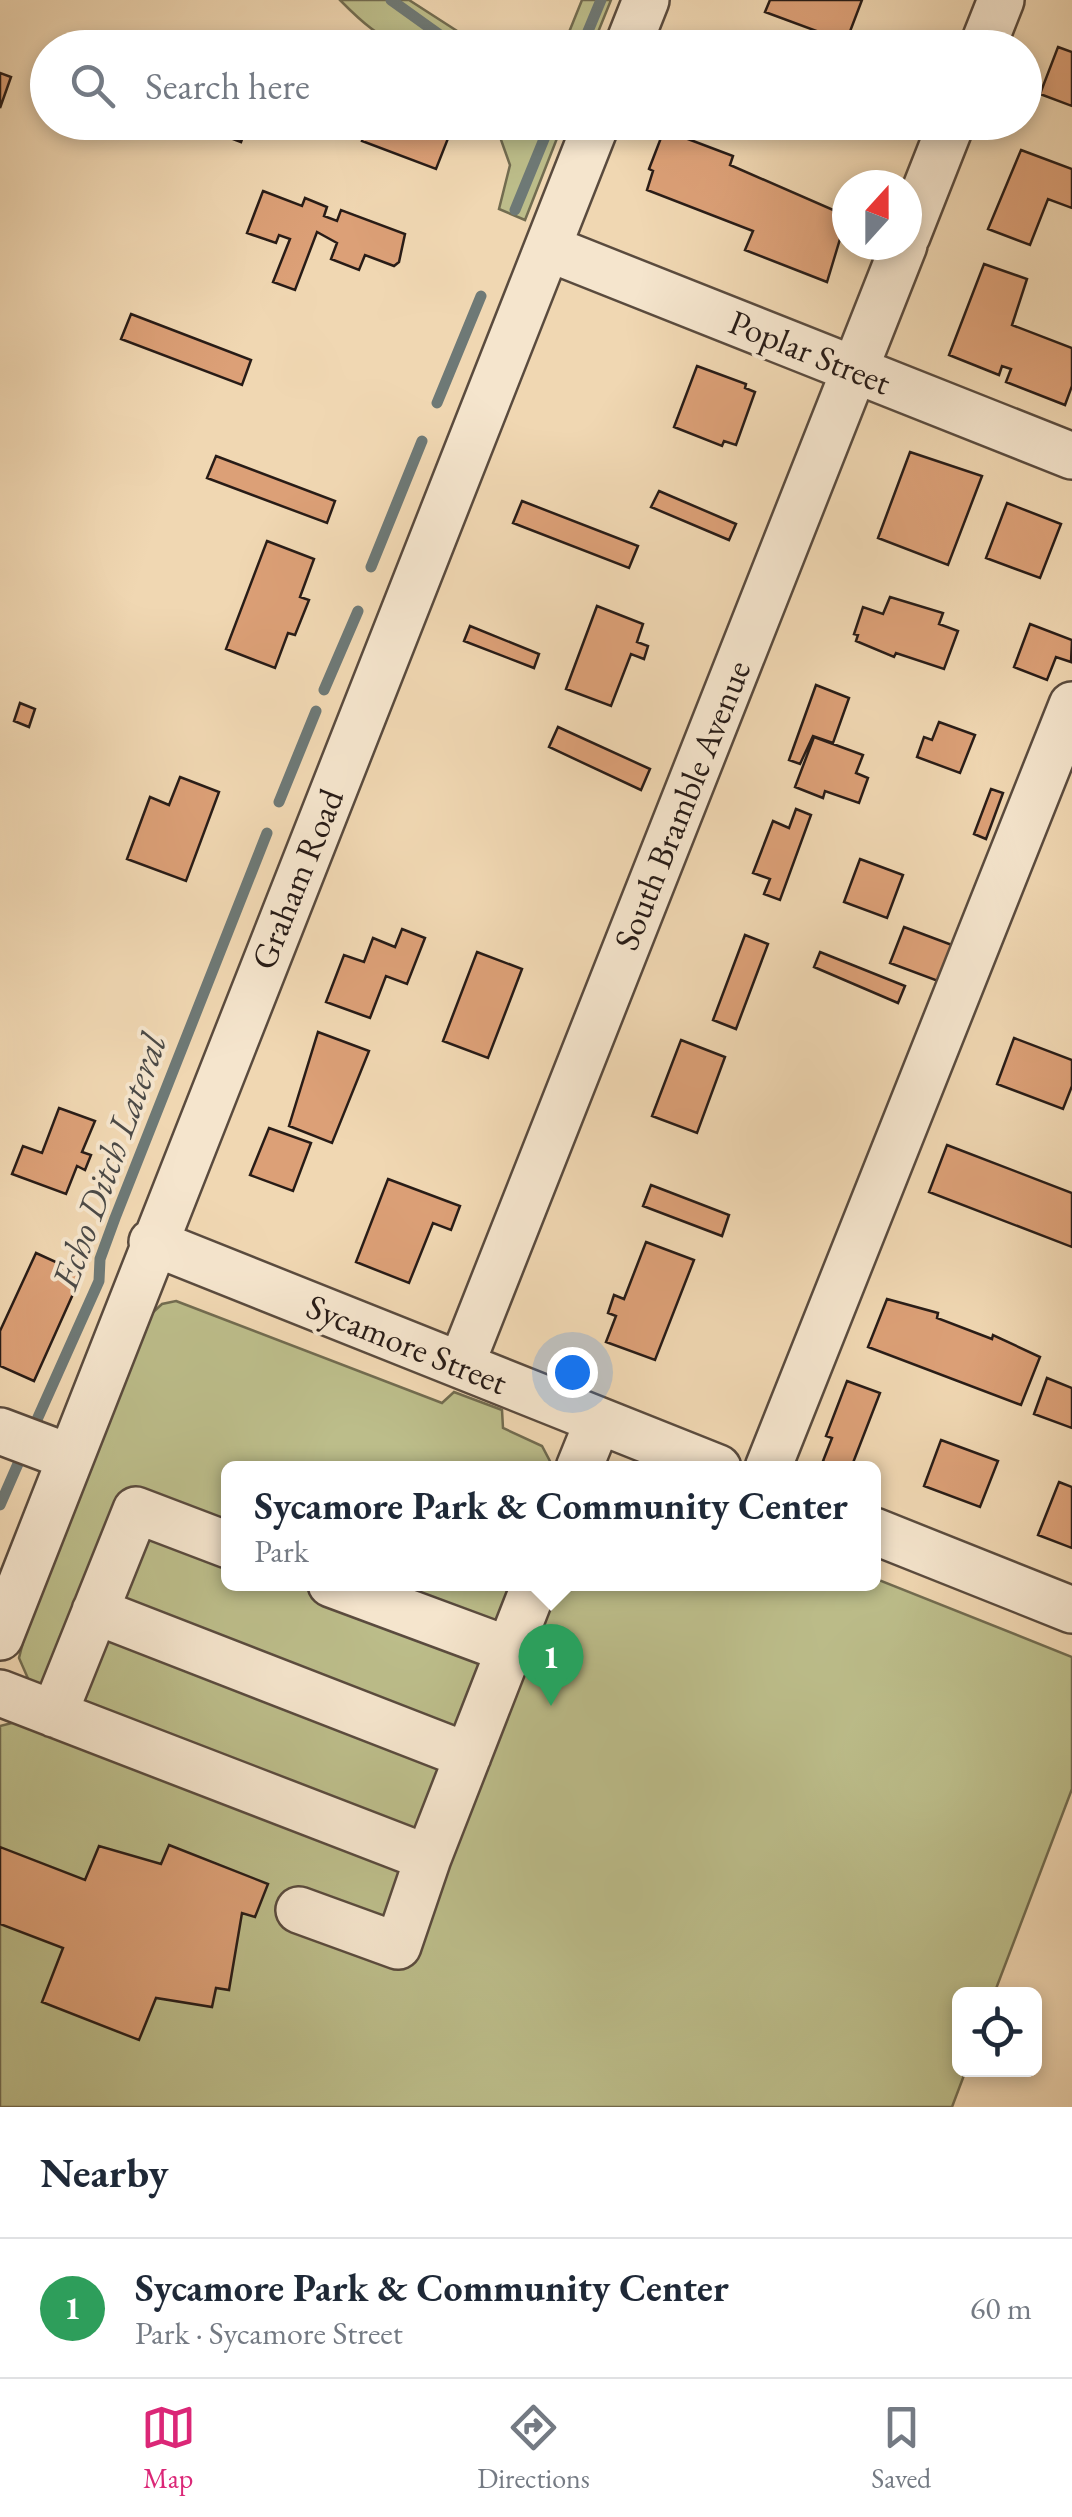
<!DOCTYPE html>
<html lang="en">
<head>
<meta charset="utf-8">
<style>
  body { margin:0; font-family:"EB Garamond",serif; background:#f2f2f3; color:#1f2937 }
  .controls { position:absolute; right:30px; bottom:30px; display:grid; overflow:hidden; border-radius:15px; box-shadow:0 5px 15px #0003 }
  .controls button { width:90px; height:90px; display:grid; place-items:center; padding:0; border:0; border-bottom:2px solid #e0e1e3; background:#fff; color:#1f2937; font:50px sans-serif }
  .compass { position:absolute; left:832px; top:170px; width:90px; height:90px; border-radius:50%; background:#fff; box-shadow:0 5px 15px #0003; rotate:21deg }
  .you { position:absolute; left:572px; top:1372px; width:35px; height:35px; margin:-25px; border:8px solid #fff; border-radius:50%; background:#1a73e8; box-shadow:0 0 0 15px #1a73e833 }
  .badge { display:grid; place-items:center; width:65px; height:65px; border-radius:50%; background:#db2777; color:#fff; font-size:32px; font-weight:700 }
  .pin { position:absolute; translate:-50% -82px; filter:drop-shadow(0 2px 5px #0008) }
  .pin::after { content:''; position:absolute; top:52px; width:35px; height:30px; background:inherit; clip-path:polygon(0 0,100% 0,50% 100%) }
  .popup { position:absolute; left:221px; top:1461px; width:660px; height:130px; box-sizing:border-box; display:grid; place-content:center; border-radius:15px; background:#fff; filter:drop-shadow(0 2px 8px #0005); font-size:32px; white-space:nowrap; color:#747a83 }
  .popup b { font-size:38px; color:#1f2937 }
  .popup::after { content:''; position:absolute; left:50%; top:100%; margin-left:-20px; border:20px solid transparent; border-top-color:#fff }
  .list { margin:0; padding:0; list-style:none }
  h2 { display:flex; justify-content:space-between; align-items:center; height:130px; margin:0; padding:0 40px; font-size:42px }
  h2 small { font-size:32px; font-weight:400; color:#747a83 }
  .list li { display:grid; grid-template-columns:65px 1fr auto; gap:30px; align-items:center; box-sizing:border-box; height:140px; padding:0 40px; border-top:2px solid #e0e1e3 }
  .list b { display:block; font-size:38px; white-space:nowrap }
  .list p { margin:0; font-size:32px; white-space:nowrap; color:#747a83 }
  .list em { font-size:32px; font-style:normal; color:#747a83 }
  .icon { flex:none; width:55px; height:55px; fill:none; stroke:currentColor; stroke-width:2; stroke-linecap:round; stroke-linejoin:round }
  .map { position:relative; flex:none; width:1072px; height:2107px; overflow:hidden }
  .search { position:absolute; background:#fff; box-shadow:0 5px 15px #0003; left:30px; right:30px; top:30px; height:110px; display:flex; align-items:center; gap:25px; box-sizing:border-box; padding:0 35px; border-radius:55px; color:#747a83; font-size:38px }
  .sheet { height:270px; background:#fff }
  nav { display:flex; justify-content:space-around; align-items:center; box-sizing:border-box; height:140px; border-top:2px solid #e0e1e3; background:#fff; font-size:28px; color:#747a83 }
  nav a { display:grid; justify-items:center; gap:5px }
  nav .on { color:#db2777 }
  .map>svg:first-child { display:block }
</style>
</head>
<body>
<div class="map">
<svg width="1072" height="2107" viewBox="0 0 1072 2107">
  <rect width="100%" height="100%" fill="#f0d7b2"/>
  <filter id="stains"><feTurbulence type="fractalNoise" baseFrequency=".002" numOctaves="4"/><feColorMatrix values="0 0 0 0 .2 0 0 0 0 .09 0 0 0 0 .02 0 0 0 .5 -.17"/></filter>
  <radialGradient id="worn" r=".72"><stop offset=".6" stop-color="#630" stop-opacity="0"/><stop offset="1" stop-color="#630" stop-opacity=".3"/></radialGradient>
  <!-- green -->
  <path fill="#bcbd8a" stroke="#726c50" stroke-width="2.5" d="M340 0H409L482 47C407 48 395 56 340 0Z
    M582 0H611L592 47H563Z
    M495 123H563L525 220 499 209 510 165Z
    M176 1301 442 1403 454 1392 502 1410 503 1428 542 1446 552 1465 228 1468V1584H874V1578L1072 1657V1789L994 1994H960V2070H966L952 2107H0V1726L16 1722 30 1683 19 1658 25 1634 150 1315 162 1304Z"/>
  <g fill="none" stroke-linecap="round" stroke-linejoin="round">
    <!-- stream -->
    <path stroke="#6e7976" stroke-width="11" d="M391 0 458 48
      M581 48 601 0
      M515 210 551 122
      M437 403 481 296
      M371 567 422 441
      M324 690 358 611
      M279 802 316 711
      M31 1433 99 1281 100 1259 115 1218 267 833
      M0 1505 24 1450"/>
  </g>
  <!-- building -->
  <path fill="#dca077" stroke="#281c17" stroke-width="2.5" d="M770 0H862L846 42 765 12Z
    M1058 47 1072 52V106L1040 94Z
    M0 73 11 77 0 108Z
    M200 122H248L241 142 199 126Z
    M369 122H464L463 126 454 123 436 169 362 141Z
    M664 130 733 156 730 165 847 216 827 282 745 250 753 231 647 190 653 171 649 169Z
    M1021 150 1072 169V208L1048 199 1030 245 988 229Z
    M263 191 302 206 305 198 327 207 324 216 337 221 341 210 405 234 399 262 394 266 365 255 359 270 331 259 337 243 317 232 295 290 273 282 290 239 279 235 276 243 247 233Z
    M984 264 1027 279 1012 325 1072 348V386L1065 405 1006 382 1011 369 1002 366 999 375 949 355Z
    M131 314 251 360 242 385 121 339Z
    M697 366 746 384 745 388 755 392 736 445 724 441 722 446 674 427Z
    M910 452 982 476 948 565 878 538Z
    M216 456 335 501 327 523 207 478Z
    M659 491 736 524 729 540 651 507Z
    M522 501 638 546 629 568 513 523Z
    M1007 503 1061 524 1040 578 986 558Z
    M267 541 314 559 300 597 309 600 295 635 288 633 275 668 226 649Z
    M890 597 943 613 939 624 958 631 944 669 896 653 894 657 856 641 858 635 854 634 863 607 883 614Z
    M597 606 643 624 637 642 648 646 644 659 631 654 611 706 566 689Z
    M1030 624 1072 640 1071 662 1056 657 1047 680 1014 667Z
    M470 626 539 654 534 668 464 641Z
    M816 685 849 698 833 743 813 736 800 764 789 760Z
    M20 703 35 709 29 727 14 721Z
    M939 722 975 735 960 773 917 757 924 737 932 740Z
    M558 727 650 769 641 790 549 747Z
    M814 737 863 755 856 773 868 778 859 803 825 791 823 798 795 787Z
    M180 777 219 792 186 881 127 859 150 797 169 805Z
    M991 789 1003 793 986 839 974 834Z
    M796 809 811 815 780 900 764 894 770 879 753 873 773 821 789 828Z
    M860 859 903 875 887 918 844 902Z
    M904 927 960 948 946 984 890 963Z
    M402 929 425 938 407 984 386 976 370 1018 326 1002 344 955 364 962 373 938 395 947Z
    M745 935 768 944 736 1029 713 1020Z
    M477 952 522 969 488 1058 443 1041Z
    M820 952 905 986 898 1003 814 967Z
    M318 1032 369 1051 332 1143 289 1126Z
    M1014 1038 1072 1060V1086L1063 1109 997 1084Z
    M681 1040 725 1057 697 1133 652 1116Z
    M59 1108 95 1121 82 1152 91 1155 85 1170 77 1166 66 1194 12 1174 23 1146 42 1153Z
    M269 1128 311 1143 293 1191 250 1175Z
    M947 1145 1072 1193V1247L929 1192Z
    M388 1179 460 1206 451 1230 433 1223 409 1283 356 1262Z
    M651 1185 729 1215 722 1236 643 1206Z
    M646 1242 694 1260 655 1360 606 1342 616 1316 608 1313 614 1295 624 1299Z
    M36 1253 82 1274 34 1381 0 1366V1331Z
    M887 1299 938 1313 937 1318 992 1339 993 1335 1040 1357 1021 1405 868 1347Z
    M1047 1378 1072 1388V1428L1034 1414Z
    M847 1381 880 1393 851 1468H834L823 1461 832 1438 826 1436Z
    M941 1440 998 1461 980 1507 924 1486Z
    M1059 1482 1072 1487V1548L1038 1535Z
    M169 1845 268 1884 255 1917 242 1913 229 1990 216 1988 212 2007 156 1998 139 2040 42 2002 63 1948 0 1924V1847L85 1880 99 1846 161 1864Z"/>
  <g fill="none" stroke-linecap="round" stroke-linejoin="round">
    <defs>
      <path id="minor" d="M627 48 646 0
        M982 48 1001 0
        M907 236 952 122
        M548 248 1072 456
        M152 1242 718 1468
        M461 1365 904 245
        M0 1431 69 1457
        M579 1468 598 1421
        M768 1468 1072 705
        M874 1531 1072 1610
        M331 1584 509 1650
        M95 1611 468 1756
        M0 1637 597 122
        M0 1693 428 1858 535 1584
        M54 1714 136 1510 228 1545
        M299 1910 398 1946 428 1858"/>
    </defs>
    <!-- minor casing -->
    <use href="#minor" stroke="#5a4b3e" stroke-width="50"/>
    <!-- minor -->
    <use href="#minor" stroke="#f5e5cd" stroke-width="45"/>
  </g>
  <g text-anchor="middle" stroke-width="8" stroke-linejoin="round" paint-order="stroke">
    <!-- street labels -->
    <g font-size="35" fill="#281c17" stroke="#f5e5cd">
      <text transform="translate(810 352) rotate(22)" y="12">Poplar Street</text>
      <text transform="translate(682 805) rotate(-68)" y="12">South Bramble Avenue</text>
      <text transform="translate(297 879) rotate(-68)" y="12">Graham Road</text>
      <text transform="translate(407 1344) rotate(22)" y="12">Sycamore Street</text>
    </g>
    <!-- water labels -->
    <g font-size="38" font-style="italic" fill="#4b4a47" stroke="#f5e5cd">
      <text transform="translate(109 1161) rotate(-70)" y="13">Echo Ditch Lateral</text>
    </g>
  </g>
  <rect width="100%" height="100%" filter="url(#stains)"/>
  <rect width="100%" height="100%" fill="url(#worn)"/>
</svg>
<div class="controls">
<button><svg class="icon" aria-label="locate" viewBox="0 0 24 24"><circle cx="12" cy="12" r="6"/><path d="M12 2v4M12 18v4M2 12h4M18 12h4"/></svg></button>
</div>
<svg class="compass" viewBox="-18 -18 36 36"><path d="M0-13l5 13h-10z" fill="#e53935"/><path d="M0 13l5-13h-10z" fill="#747a83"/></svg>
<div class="you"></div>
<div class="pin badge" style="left:551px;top:1706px;background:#2e9e5b">1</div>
<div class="popup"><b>Sycamore Park &amp; Community Center</b>Park</div>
<div class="search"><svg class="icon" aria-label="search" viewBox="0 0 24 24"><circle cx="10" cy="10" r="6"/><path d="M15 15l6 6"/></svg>Search here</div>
</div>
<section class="sheet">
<h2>Nearby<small></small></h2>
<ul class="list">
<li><span class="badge" style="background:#2e9e5b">1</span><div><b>Sycamore Park &amp; Community Center</b><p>Park · Sycamore Street</p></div><em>60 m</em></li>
</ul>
</section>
<nav>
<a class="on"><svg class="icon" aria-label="map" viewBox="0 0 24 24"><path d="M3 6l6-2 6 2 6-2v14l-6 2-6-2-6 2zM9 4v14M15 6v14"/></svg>Map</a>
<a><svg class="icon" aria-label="directions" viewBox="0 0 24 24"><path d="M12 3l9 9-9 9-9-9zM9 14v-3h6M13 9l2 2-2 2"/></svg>Directions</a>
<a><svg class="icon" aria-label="saved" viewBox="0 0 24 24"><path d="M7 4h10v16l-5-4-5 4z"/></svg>Saved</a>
</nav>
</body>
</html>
